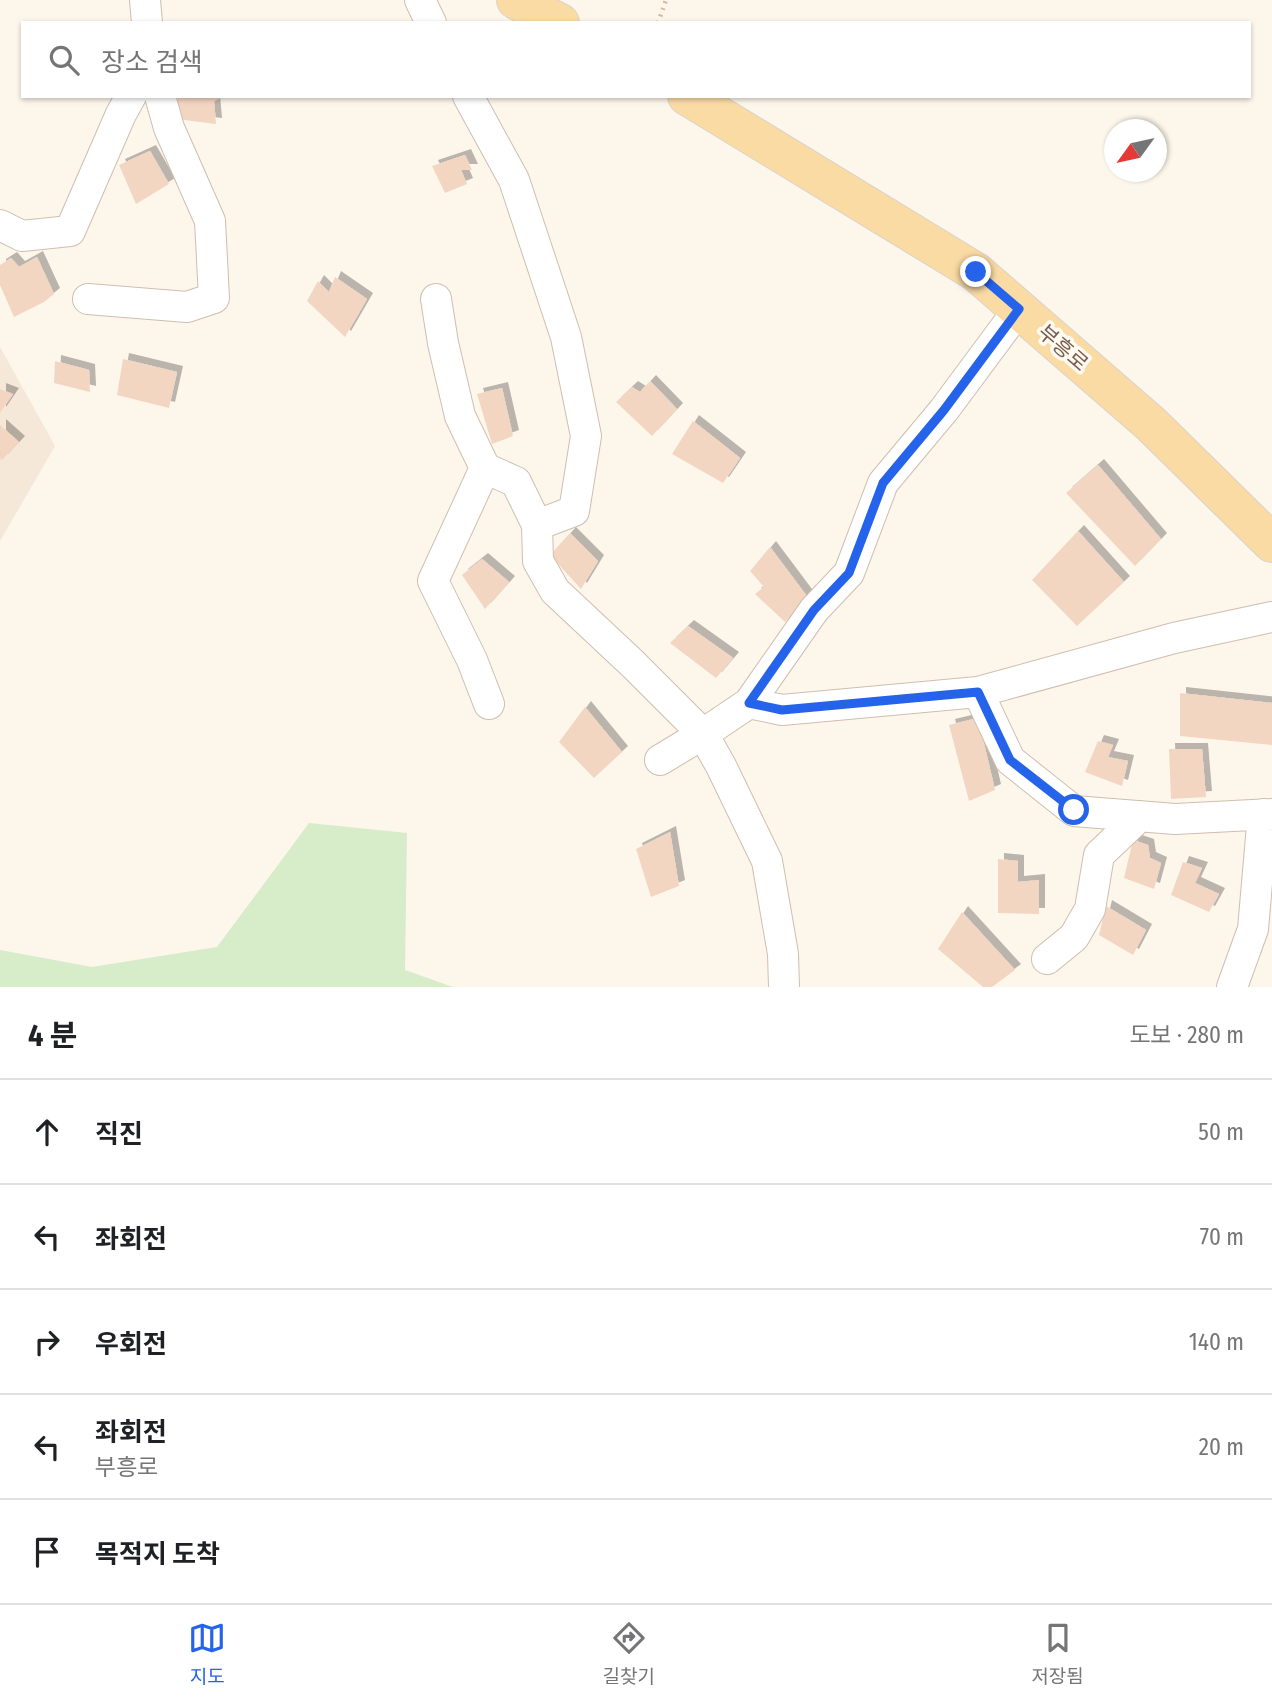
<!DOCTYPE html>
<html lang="ko">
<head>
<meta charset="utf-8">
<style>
  body { margin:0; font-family:"Fira Sans Condensed","Noto Sans KR",sans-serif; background:#f6f6f6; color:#202124 }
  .compass { position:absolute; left:1104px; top:119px; width:63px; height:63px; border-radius:50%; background:#fff; box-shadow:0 2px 5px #0004; rotate:237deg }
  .stop { position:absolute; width:21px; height:21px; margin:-16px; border:5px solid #2563eb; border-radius:50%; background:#fff }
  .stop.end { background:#2563eb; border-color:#fff; box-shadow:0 2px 7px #0008 }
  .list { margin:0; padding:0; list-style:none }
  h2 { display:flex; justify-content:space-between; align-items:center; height:91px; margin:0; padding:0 28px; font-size:30px }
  h2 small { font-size:23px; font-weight:400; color:#757577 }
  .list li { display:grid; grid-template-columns:46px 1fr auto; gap:21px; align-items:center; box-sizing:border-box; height:105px; padding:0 28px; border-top:2px solid #e0e0e0 }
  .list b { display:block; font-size:26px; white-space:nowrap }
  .list p { margin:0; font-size:23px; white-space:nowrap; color:#757577 }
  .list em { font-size:23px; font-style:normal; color:#757577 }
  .icon { flex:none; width:38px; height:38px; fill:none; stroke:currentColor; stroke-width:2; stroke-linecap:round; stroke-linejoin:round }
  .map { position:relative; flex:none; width:1272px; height:987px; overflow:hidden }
  .search { position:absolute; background:#fff; box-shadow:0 2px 5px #0004; left:21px; right:21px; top:21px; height:77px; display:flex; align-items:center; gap:18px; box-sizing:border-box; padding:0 24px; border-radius:0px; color:#757577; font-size:26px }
  .sheet { height:616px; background:#fff }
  nav { display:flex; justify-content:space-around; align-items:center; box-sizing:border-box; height:98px; border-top:2px solid #e0e0e0; background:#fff; font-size:19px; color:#757577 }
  nav a { display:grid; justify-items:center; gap:4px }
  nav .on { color:#2563eb }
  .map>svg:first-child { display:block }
</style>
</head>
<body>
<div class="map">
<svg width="1272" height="987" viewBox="0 0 1272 987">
  <defs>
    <filter id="shadow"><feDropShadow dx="6" dy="-6" stdDeviation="0" flood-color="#0004"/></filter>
  </defs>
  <rect width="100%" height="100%" fill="#fdf6eb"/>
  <!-- residential -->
  <path fill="#f5e8d9" d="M0 347 55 446 0 541Z"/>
  <!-- green -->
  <path fill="#d7ecc8" d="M309 823 407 833 405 970 453 987H0V950L92 967 217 947Z"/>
  <!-- building -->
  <path fill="#f3d6c2" filter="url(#shadow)" d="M178 96H225L214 101 216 124 176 119Z
    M150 151 169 184 136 204 119 165Z
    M465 155 472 170H461L467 184 445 193 432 166Z
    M37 257 54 294 44 302 14 317 0 285V265L11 258 19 267Z
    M335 277 367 299 345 337 307 301 318 281 329 292Z
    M123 359 177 372 169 408 117 395Z
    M55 361 89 370 90 392 54 383Z
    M650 381 677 409 652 436 616 402 632 387 640 392Z
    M502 388 513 436 492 444 477 394Z
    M0 389 13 394 0 413Z
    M693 421 740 458 723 483 672 454Z
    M0 425 19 442 2 460 0 458Z
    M1098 465 1161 539 1135 566 1066 493Z
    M1078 531 1124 582 1077 626 1032 580Z
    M570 533 598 561 581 589 550 555Z
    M770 547 809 599 785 622 755 594 764 587 750 571Z
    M482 559 509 582 485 609 462 575Z
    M688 626 733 658 716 678 670 643Z
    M1180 693 1272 703V745L1180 736Z
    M585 707 622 752 594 778 559 742Z
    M978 718 995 790 969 801 949 725Z
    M1098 741 1113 745 1108 757 1128 761 1122 786 1085 772Z
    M1169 749H1202L1206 797 1171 799Z
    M670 832 679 886 651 897 636 849Z
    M1133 840 1148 845 1150 858 1161 863 1154 889 1124 878Z
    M998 859 1018 861V882L1039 880V914L998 913Z
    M1183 862 1202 868 1195 883 1219 894 1209 912 1171 895Z
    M1106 906 1146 930 1133 955 1099 935Z
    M962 912 1015 970 992 987H983L938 949Z"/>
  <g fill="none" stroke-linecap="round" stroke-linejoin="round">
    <defs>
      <path id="minor" d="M145 0 147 23
        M420 0 431 23
        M468 96 514 180 566 337 586 436 574 511 537 525
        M0 225 22 236 70 231 121 114 131 96
        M88 299 187 307 214 298 210 221 169 128 160 96
        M436 299 443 343 460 416 485 468 516 482 537 525 538 561 555 591 633 664 703 734 721 766 767 861 783 954 784 987
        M485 468 433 581 472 660 489 704
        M978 692 1010 760 1074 811 1175 819 1272 814
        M749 703 782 710 978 692 1174 638 1272 617
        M660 760 703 734 749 703 814 610 849 573 883 483 944 410 1019 309
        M1047 959 1074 937 1090 909 1099 855 1140 816
        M1232 987 1253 929 1263 814"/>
      <path id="major" d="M516 0 560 23
        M687 96 976 272 1151 424 1272 543"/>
    </defs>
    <!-- minor casing -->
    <use href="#minor" stroke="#d0beaf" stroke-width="32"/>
    <!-- major casing -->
    <use href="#major" stroke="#d9d2cd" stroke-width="40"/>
    <!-- path -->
    <path stroke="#d9b9a4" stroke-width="4.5" stroke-dasharray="2 5" stroke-linecap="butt" d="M658 23 666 0"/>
    <!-- minor -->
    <use href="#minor" stroke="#fff" stroke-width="30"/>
    <!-- major -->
    <use href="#major" stroke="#fbdba4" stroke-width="38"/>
  </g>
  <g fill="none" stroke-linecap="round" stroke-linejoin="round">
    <!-- route -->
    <path stroke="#2563eb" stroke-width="9" d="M976 272 1019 309 944 410 883 483 849 573 814 610 749 703 782 710 978 692 1010 760 1074 810"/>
  </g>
  <g text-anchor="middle" stroke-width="7" stroke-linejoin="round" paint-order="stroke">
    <!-- street labels -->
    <g font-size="21" fill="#795d4d" stroke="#fffaf2">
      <text transform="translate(1063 348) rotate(41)" y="7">부흥로</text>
    </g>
  </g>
</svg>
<svg class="compass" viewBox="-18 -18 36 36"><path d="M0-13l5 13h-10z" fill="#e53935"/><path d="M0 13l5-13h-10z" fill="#757577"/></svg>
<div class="stop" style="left:1074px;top:810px"></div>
<div class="stop end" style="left:976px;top:272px"></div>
<div class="search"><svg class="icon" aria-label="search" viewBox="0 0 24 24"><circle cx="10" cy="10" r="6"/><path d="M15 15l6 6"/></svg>장소 검색</div>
</div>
<section class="sheet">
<h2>4 분<small>도보 · 280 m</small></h2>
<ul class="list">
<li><svg class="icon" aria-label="ahead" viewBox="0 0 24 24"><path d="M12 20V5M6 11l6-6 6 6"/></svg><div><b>직진</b></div><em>50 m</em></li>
<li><svg class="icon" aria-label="left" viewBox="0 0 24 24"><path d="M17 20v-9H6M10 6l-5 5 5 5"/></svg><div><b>좌회전</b></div><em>70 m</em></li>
<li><svg class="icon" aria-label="right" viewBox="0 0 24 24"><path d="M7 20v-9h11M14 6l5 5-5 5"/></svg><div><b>우회전</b></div><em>140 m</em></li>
<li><svg class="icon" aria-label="left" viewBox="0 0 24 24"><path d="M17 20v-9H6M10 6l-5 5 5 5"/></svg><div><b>좌회전</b><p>부흥로</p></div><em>20 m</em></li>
<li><svg class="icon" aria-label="arrive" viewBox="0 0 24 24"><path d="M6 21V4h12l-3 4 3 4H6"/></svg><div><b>목적지 도착</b></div></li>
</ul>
</section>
<nav>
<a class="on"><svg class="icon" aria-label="map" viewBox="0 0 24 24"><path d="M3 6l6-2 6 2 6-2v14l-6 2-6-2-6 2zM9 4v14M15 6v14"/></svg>지도</a>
<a><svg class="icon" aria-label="directions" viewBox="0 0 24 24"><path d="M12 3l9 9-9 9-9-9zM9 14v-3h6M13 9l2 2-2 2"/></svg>길찾기</a>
<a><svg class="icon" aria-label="saved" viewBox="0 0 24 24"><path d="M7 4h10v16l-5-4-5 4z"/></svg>저장됨</a>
</nav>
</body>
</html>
